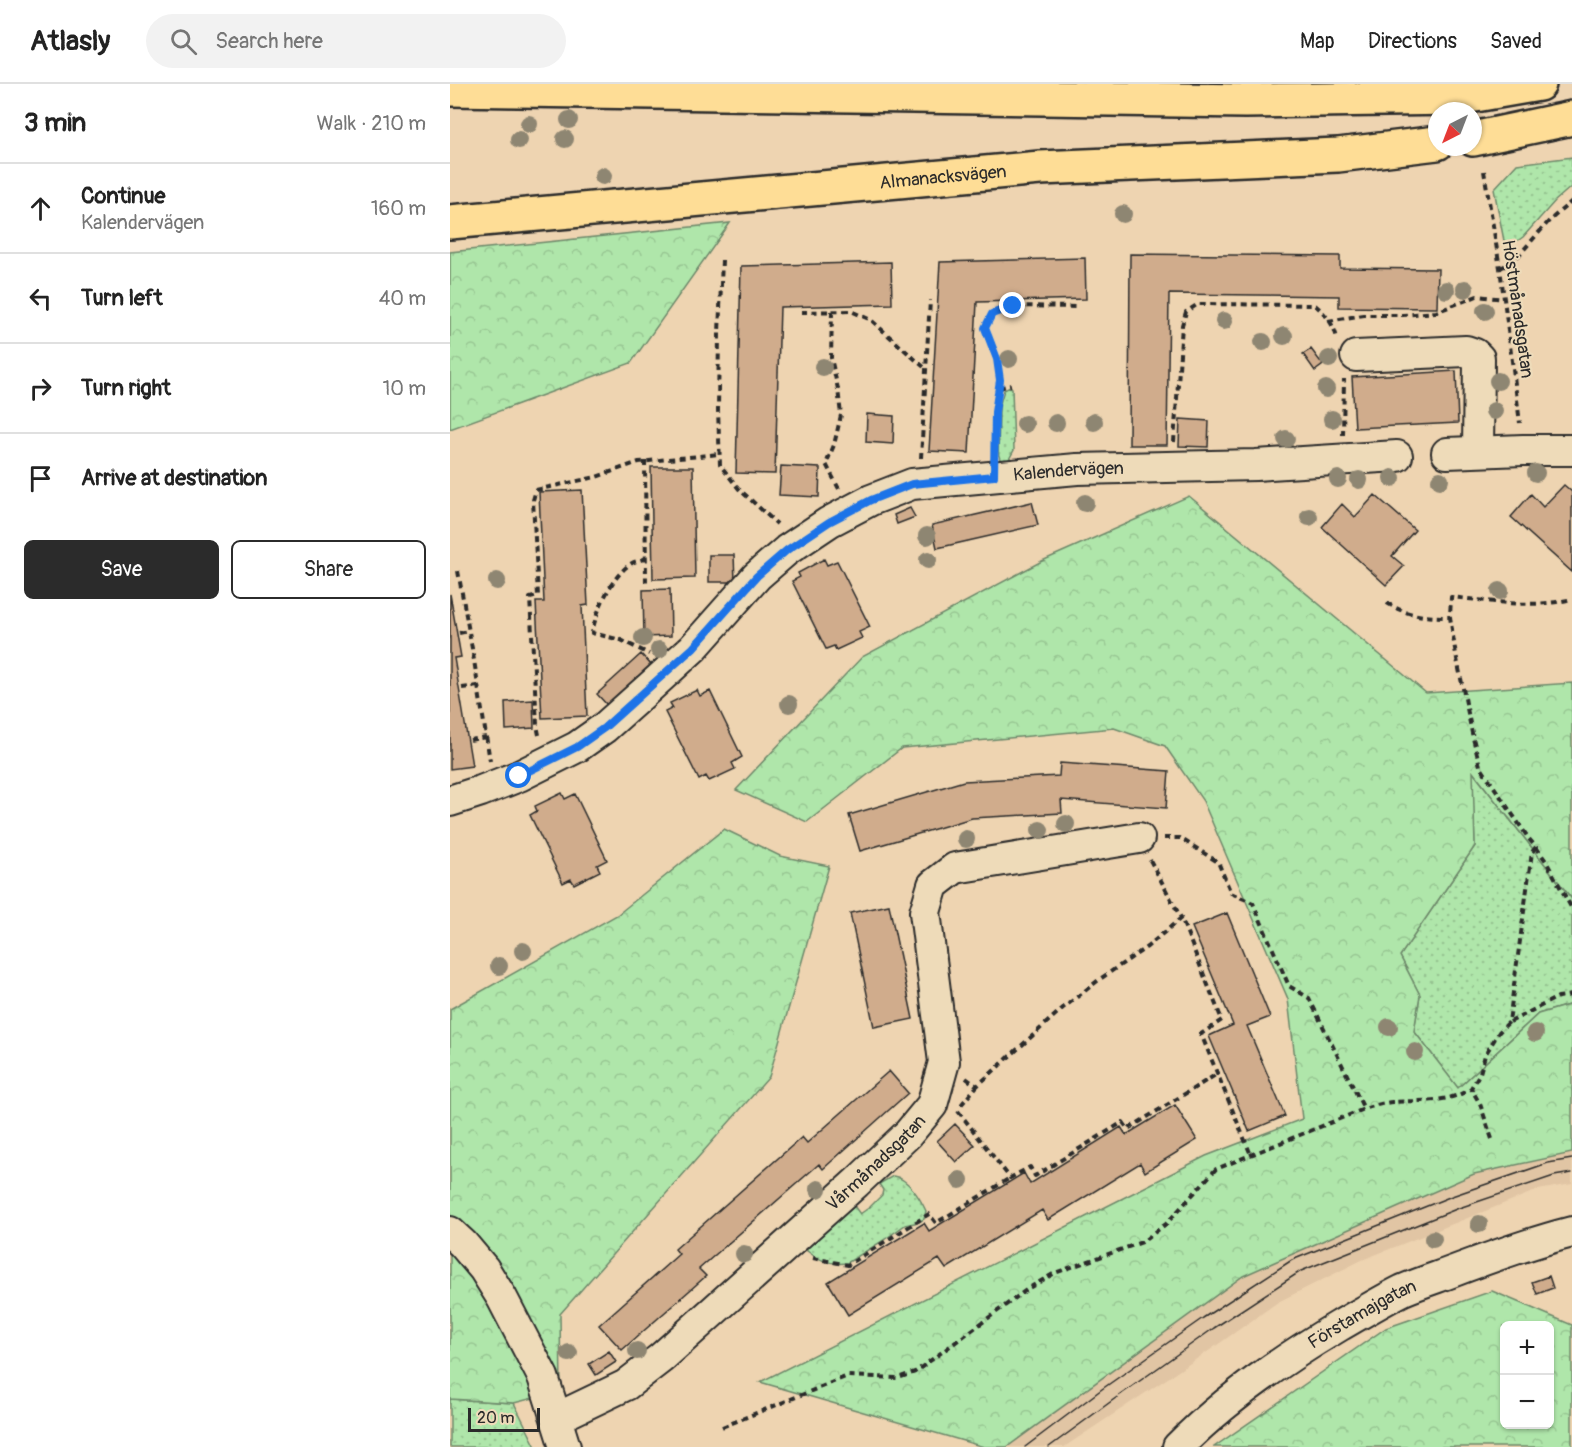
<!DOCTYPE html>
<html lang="en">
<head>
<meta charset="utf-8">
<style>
  body { margin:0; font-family:Pangolin,sans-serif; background:#f2f2f2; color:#222 }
  .controls { position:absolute; right:18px; bottom:18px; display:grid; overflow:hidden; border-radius:9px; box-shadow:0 2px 4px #0004 }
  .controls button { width:54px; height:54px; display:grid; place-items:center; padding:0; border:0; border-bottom:2px solid #e0e0e0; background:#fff; color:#222; font:30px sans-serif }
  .compass { position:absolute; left:978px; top:18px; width:54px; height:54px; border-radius:50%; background:#fff; box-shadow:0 2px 4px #0004; rotate:222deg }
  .scale { position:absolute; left:18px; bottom:15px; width:72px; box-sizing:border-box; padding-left:6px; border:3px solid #2b2b2b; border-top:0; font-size:16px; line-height:21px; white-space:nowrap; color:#2b2b2b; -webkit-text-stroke:4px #eedbb9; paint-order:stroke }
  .stop { position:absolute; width:18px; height:18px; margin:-14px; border:4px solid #1a73e8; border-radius:50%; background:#fff }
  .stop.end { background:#1a73e8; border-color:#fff; box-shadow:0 2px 6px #0008 }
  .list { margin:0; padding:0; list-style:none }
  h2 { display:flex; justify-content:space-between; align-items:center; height:78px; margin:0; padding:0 24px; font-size:26px }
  h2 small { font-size:20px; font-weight:400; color:#767676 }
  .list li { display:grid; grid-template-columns:39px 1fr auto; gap:18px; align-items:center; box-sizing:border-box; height:90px; padding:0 24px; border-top:2px solid #e0e0e0 }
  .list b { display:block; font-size:22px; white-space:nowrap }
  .list p { margin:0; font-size:20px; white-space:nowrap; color:#767676 }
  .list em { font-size:20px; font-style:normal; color:#767676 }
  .actions { display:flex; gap:12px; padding:18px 24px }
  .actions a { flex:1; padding:14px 0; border:2px solid #2b2b2b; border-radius:9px; text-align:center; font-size:21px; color:#2b2b2b }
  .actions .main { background:#2b2b2b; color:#fff }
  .icon { flex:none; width:33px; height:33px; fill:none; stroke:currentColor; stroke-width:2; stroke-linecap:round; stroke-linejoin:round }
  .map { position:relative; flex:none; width:1122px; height:1363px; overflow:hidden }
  header { display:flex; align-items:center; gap:36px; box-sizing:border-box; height:84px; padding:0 30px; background:#fff; border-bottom:2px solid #e0e0e0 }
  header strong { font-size:28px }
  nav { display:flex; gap:33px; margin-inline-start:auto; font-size:21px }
  .search { width:420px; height:54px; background:#f2f2f2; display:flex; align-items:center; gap:15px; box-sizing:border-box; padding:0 21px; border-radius:33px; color:#767676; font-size:22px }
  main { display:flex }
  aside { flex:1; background:#fff }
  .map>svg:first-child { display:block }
</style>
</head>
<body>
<header>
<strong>Atlasly</strong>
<div class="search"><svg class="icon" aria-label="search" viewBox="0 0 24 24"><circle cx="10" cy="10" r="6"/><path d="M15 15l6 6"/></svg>Search here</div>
<nav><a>Map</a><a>Directions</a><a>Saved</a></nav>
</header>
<main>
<aside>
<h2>3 min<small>Walk · 210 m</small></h2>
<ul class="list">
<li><svg class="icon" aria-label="ahead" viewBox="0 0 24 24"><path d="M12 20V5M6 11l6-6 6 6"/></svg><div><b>Continue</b><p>Kalendervägen</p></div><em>160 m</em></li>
<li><svg class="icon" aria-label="left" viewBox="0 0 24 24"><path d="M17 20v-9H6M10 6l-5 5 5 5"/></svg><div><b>Turn left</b></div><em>40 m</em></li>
<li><svg class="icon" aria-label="right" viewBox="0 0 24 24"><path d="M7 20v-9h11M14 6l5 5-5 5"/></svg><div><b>Turn right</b></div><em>10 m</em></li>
<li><svg class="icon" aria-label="arrive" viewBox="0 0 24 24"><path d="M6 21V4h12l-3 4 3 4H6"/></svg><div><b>Arrive at destination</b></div></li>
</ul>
<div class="actions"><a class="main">Save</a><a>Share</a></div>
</aside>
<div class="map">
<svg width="1122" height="1363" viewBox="0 0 1122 1363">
  <defs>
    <pattern id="green-dots" width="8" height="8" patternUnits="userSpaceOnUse" patternTransform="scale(1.5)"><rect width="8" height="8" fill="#afe6aa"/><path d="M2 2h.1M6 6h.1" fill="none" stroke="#97c592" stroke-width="1.8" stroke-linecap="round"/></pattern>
    <pattern id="forest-crowns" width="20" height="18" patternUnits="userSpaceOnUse" patternTransform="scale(1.5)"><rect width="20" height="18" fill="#afe6aa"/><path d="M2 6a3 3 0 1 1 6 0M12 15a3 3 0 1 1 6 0" fill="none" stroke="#97c592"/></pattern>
  </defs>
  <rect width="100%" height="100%" fill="#eed4b1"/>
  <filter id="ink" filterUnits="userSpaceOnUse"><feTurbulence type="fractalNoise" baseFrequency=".0167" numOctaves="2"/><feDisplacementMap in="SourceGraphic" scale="12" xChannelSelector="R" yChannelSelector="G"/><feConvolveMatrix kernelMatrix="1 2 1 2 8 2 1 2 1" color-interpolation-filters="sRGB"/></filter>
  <g filter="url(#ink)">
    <!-- built -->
    <path fill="#e1c5a4" d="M1122 1069V1100L1088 1106 912 1176 828 1218 760 1266 614 1363H557L793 1192 1024 1090Z"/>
    <!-- green -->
    <path fill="url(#green-dots)" stroke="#6d886a" stroke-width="1.5" d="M1122 73V102L1105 117 1073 153C1067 158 1061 160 1054 157L1044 105 1067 80Z
      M560 303 562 304 564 366 558 377 553 378 550 375 548 369 549 322 554 306Z
      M1022 687 1122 815V920L1088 930 1008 1004 964 947 970 911 950 872 1025 762Z
      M443 1092C458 1094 470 1114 476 1127L474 1135 469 1138 455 1141 434 1156 397 1179C382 1181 368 1176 357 1167V1164L404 1122 410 1130 420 1123 432 1111 433 1106 429 1100Z
      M0 1315 64 1319 86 1363H0Z"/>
    <!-- forest -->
    <path fill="url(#forest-crowns)" stroke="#6d886a" stroke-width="1.5" fill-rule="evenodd" d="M280 139 181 279 0 345V168Z
      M739 412 976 609 1122 599V815L1023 688 1025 762 950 872 970 911 964 947 1008 1004 1088 930 1122 920V1069L1024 1090 793 1192 557 1363H534L310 1298 756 1072 852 1035 838 915 753 717 715 662 664 644 452 664 357 738 286 706 412 573 592 477Z
      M274 745 330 772 379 782 319 993 110 1230 111 1307 64 1319 0 1315V925L167 831Z
      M1042 1207 1122 1241V1363H764L936 1244ZM1054 1242H1100V1340H1054Z"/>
    <!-- building -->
    <path fill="#d0ac8c" stroke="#2b2b2b" stroke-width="1.5" d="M680 170 890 172V184L988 185 987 224 889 223V212L719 210 717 361H679Z
      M635 174 636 215 527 218 519 369 479 367 490 178Z
      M441 178 442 220 330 223 325 390 286 389 291 182Z
      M861 265 873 281 865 287 853 270Z
      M1006 287 1008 339 905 344 902 293Z
      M417 330 444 332 443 360 416 358Z
      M730 335 759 337 758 363 729 362Z
      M331 382 370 384 369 413 329 411Z
      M201 383H243L245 494 203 495Z
      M1114 401 1122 408V488L1061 433 1081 410 1093 423Z
      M132 406 138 521 132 522 137 632 92 634 86 518H94L89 408Z
      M925 411 965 446 942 472 954 482 936 501 872 443 892 420 905 433Z
      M582 418 588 441 487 464 482 441Z
      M460 424 465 433 447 440 444 431Z
      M259 471H284L285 498H259Z
      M374 475 377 481 387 477 420 543 409 548 412 554 386 566 384 562 376 565 342 497 350 493 348 489Z
      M220 505 221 552 194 553 193 506Z
      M0 510 11 573 4 574 22 682 0 685Z
      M191 570 202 582 158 622 147 610Z
      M247 606 250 612 260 607 292 673 282 679 285 685 259 697 256 692 249 696 215 628 223 624 220 619Z
      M83 616 84 644 56 646 55 618Z
      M610 679 719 687 716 724 611 716 612 729 522 734 410 767 399 731 514 697 609 692Z
      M112 709 115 715 125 710 157 776 147 781 150 787 124 800 121 795 113 799 80 731 87 727 85 722Z
      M439 821 463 935 424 943 400 829Z
      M777 829 820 933 797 942 835 1032 799 1047 759 952 783 941 742 843Z
      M439 987 458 1009 373 1085 369 1080 249 1185 256 1192 172 1266 149 1241 229 1170 225 1165 352 1053 357 1059Z
      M725 1021 747 1056 695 1088 690 1079 598 1136 592 1126 496 1185 489 1175 398 1231 378 1198 474 1139 479 1147 574 1089 580 1100 671 1043 676 1051Z
      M505 1040 525 1061 506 1078 487 1057Z
      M1099 1192 1103 1204 1087 1210 1082 1198Z
      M159 1267 166 1278 146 1291 139 1280Z"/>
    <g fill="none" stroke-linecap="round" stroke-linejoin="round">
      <defs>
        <g id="minor">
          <path d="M906 272 1016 267 1025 270 1029 274 1028 367"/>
          <path d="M997 369 1073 366H1122"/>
          <path id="s1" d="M0 717 31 707 69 692 127 663 154 644 200 603 243 564 307 492 337 466 379 438 421 416 462 400 627 385 806 381 947 372"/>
          <path d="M0 1148 13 1160 34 1185 52 1214 93 1293 115 1363"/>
          <path id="s2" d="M107 1334 176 1301 211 1274 406 1099 458 1050 482 1021 494 978 475 828 483 801 505 784 689 754"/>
          <path id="s3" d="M728 1363C775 1315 832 1276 889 1242 910 1230 931 1217 953 1206 967 1200 982 1195 996 1190 1038 1174 1079 1159 1122 1148"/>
        </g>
        <g id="major">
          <path d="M0 5 795 17 1008 14 1089 0"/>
          <path d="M1023 55 1122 34"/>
          <path id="s4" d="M0 138 590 84 888 71 987 59"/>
        </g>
      </defs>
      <!-- minor casing -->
      <use href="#minor" stroke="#2b2b2b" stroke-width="34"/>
      <!-- major casing -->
      <use href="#major" stroke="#2b2b2b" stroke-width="38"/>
      <!-- path -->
      <path stroke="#2b2b2b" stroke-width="4" stroke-dasharray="6 4.5" stroke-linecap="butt" d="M1034 87 1050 184 1070 339
        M272 176 269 249 268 326 270 381 289 405 327 440
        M1050 184 1062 179 1100 136 1122 117
        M382 227 381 274 388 305 391 331 384 361 376 380 389 405
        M351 228 401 227 421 236 475 284
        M878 237 914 231H953L986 228 1027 212 1054 215
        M549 304 561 301
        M893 351 894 295
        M724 358 732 241 736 228 748 220 865 221C875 229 885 242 887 255
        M545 368V328L550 296 547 275 535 244 542 230 563 222 628 223
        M471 374 480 216
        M195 377 196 500
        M196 474C192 476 186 477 182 479 162 491 146 527 142 549L171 556 199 570
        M8 487 23 570 40 677
        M937 519C958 532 975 533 1000 533
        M9 549 19 547
        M12 604 28 602
        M89 651 87 641 80 514 88 512 83 416 86 406 146 393 189 378 269 370
        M20 656 36 653
        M714 754H730L768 778 781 809 803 819 839 902 859 914 914 1025
        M1086 763 1096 777 1122 825
        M700 776 731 834
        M1060 938 1108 913 1122 911
        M516 994 527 1002 613 924 650 895 697 863 731 834 772 936 751 950 801 1071
        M511 1021 527 1002
        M508 1027 560 1094 580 1083 585 1092 673 1038 678 1045 767 990
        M1042 1055 1030 1020 1021 1004 1030 989 1035 971 1049 948 1059 938 1082 768 1086 763 1079 755 1030 682 1023 654 1005 565 1000 533 1001 513C1041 517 1082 525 1122 515
        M363 1174 398 1181 479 1130 486 1139 560 1094
        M272 1343 398 1292 448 1294 465 1288 579 1204 605 1189 692 1158 716 1140 766 1085 914 1025C923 1022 933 1019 942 1018 967 1016 1000 1020 1021 1004"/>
      <!-- minor -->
      <use href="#minor" stroke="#eedbb9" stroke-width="30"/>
      <!-- major -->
      <use href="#major" stroke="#fedd96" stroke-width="33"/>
      <!-- tram -->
      <path stroke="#2b2b2b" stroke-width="1.5" d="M575 1363 652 1305 753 1234 842 1176 1002 1112 1098 1079 1122 1075
        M599 1363 663 1316 764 1244 851 1187 1009 1124 1104 1092 1122 1089"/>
    </g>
    <!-- trees -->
    <g fill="#8e8672">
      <circle cx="119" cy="36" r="9"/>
      <circle cx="79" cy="40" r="9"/>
      <circle cx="115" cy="55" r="9"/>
      <circle cx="69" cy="56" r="9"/>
      <circle cx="153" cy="92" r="9"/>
      <circle cx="673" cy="130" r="9"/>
      <circle cx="1015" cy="205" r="9"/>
      <circle cx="996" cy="206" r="9"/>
      <circle cx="1035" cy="227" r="9"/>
      <circle cx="774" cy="237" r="9"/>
      <circle cx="834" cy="252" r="9"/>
      <circle cx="813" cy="258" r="9"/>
      <circle cx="559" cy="275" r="9"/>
      <circle cx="879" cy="275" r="9"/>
      <circle cx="373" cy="283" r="9"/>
      <circle cx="1048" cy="297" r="9"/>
      <circle cx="876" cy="305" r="9"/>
      <circle cx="1044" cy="327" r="9"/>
      <circle cx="882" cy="335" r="9"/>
      <circle cx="644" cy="338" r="9"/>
      <circle cx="606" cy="339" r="9"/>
      <circle cx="575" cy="340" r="9"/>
      <circle cx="836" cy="355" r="9"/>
      <circle cx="1086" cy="389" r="9"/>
      <circle cx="942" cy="394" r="9"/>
      <circle cx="888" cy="395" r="9"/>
      <circle cx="909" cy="396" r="9"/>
      <circle cx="990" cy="396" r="9"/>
      <circle cx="635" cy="419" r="9"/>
      <circle cx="859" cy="433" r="9"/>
      <circle cx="477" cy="452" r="9"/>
      <circle cx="478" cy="476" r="9"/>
      <circle cx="47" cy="497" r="9"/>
      <circle cx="1050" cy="507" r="9"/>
      <circle cx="193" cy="554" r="9"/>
      <circle cx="209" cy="566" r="9"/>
      <circle cx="339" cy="620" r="9"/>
      <circle cx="616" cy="740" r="9"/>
      <circle cx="590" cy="746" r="9"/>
      <circle cx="516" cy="755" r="9"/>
      <circle cx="73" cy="867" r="9"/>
      <circle cx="49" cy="882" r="9"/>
      <circle cx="939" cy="943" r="9"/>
      <circle cx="1085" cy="949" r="9"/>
      <circle cx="965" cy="968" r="9"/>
      <circle cx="510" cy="1096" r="9"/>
      <circle cx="368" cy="1105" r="9"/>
      <circle cx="1029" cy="1140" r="9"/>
      <circle cx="983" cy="1155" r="9"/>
      <circle cx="294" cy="1170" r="9"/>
      <circle cx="187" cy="1267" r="9"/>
      <circle cx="119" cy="1269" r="9"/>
    </g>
  </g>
  <g fill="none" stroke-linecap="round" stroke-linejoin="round" filter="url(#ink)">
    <!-- route -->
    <path stroke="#1a73e8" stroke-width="8" d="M69 692 127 663 154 644 243 564 307 492 337 466 379 438 421 416 462 400 544 392 545 328 550 296 547 275 535 244 542 230 563 222"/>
  </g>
  <g text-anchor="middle" stroke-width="4.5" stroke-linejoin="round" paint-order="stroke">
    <!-- street labels -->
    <g font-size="18" fill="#2b2b2b" stroke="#eedbb9">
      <text dy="6" stroke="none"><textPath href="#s4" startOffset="495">Almanacksvägen</textPath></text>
      <text transform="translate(1068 225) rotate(82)" y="6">Höstmånadsgatan</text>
      <text dy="6" stroke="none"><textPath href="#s1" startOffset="726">Kalendervägen</textPath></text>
      <text dy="6" stroke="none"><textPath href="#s2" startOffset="411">Vårmånadsgatan</textPath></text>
      <text dy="6" stroke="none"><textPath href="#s3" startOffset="228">Förstamajgatan</textPath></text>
    </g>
  </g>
</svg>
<div class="controls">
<button>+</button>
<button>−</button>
</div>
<svg class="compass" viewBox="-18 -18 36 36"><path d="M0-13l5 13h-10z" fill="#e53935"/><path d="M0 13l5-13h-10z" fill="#767676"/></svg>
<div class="scale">20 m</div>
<div class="stop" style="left:69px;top:692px"></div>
<div class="stop end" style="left:563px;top:222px"></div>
</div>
</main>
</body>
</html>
